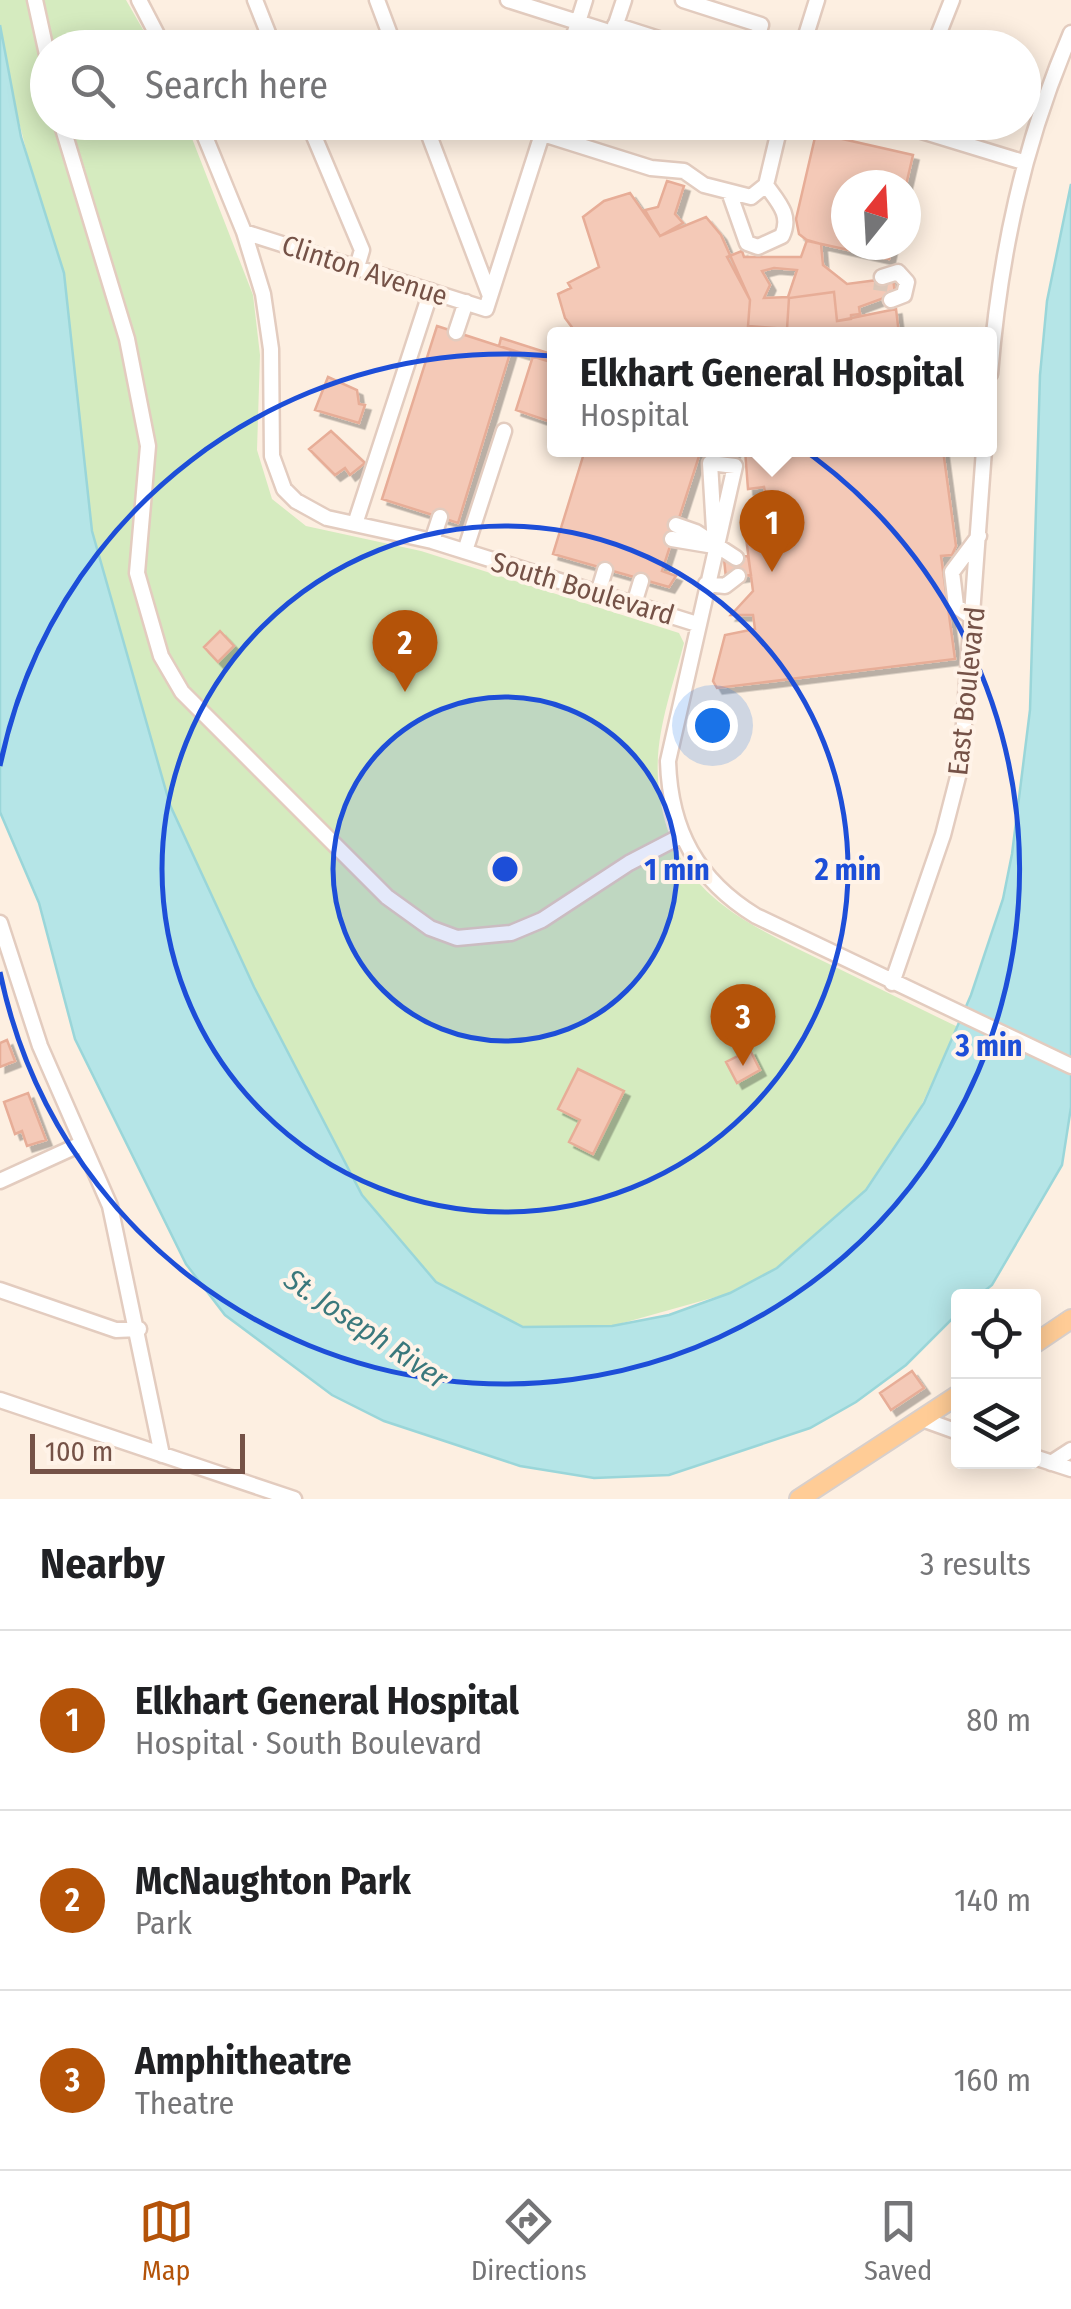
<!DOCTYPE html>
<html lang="en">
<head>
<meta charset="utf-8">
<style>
  body { margin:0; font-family:"Fira Sans Condensed",sans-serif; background:#f2f2f2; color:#202124 }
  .controls { position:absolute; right:30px; bottom:30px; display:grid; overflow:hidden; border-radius:10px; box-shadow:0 5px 25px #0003 }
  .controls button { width:90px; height:90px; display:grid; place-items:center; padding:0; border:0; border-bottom:2px solid #e0e0e0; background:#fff; color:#202124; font:50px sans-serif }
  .compass { position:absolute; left:831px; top:170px; width:90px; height:90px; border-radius:50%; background:#fff; box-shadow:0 5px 25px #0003; rotate:18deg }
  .scale { position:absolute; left:30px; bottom:25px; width:215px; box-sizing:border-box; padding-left:10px; border:5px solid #755247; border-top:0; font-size:28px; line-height:35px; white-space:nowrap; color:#755247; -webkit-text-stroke:8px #fff3e8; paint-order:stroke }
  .you { position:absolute; left:712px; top:725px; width:35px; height:35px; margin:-25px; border:8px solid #fff; border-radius:50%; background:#1a73e8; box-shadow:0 0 0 15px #1a73e833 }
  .badge { display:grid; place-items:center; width:65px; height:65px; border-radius:50%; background:#b45309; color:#fff; font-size:32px; font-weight:700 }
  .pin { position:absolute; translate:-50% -82px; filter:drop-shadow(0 2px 5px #0008) }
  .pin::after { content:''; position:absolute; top:52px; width:35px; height:30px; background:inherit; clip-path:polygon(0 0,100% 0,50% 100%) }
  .popup { position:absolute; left:547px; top:327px; width:450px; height:130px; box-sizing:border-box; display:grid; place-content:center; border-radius:10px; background:#fff; filter:drop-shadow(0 2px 8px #0005); font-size:32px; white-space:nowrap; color:#757577 }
  .popup b { font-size:38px; color:#202124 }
  .popup::after { content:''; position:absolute; left:50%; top:100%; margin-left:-20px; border:20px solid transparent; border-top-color:#fff }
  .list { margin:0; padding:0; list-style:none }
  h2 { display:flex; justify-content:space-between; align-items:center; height:130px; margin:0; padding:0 40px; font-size:42px }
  h2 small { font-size:32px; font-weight:400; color:#757577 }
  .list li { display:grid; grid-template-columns:65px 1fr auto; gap:30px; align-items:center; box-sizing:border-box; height:180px; padding:0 40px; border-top:2px solid #e0e0e0 }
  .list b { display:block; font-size:38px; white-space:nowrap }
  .list p { margin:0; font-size:32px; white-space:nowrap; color:#757577 }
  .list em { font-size:32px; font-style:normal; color:#757577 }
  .icon { flex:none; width:55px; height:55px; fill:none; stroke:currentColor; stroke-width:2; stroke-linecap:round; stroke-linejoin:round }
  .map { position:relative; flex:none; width:1071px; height:1499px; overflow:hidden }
  .search { position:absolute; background:#fff; box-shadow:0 5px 25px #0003; left:30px; right:30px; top:30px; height:110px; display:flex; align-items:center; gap:25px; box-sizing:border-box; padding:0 35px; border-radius:55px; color:#757577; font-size:38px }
  .sheet { height:670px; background:#fff }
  nav { display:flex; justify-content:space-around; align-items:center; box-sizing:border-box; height:140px; border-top:2px solid #e0e0e0; background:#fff; font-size:28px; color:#757577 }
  nav a { display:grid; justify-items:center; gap:5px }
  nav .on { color:#b45309 }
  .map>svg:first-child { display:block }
</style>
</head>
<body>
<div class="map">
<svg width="1071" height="1499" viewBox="0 0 1071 1499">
  <defs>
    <filter id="shadow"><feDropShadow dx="5.5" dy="5.5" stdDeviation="0" flood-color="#0004"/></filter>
  </defs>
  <rect width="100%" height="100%" fill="#fdefe1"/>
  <!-- green -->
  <path fill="#d5ebbf" d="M0 0H126L153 47 48 48V122L186 123 253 295 260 355 257 450 272 499 306 526 421 551 679 633 684 643C673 686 655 733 658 778 665 889 739 920 827 963 871 984 914 1006 958 1027L913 1123 866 1190 777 1268 730 1293 612 1326 523 1327 436 1282 362 1194 254 987 170 805 92 531 64 273 45 225 10 86 0 41Z"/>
  <!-- water -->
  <path fill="#b5e5e7" stroke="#9ad6d9" stroke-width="2.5" d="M0 25 21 137 64 273 92 531 170 805 254 987 362 1195 436 1282 523 1327 612 1326 669 1315 730 1293 777 1268 866 1190 924 1103 971 995 1003 899 1012 854 1030 710 1040 375 1047 301 1071 184V1107L1062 1165 992 1285 978 1296H958V1313L906 1365 856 1402 810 1428 669 1475 594 1478 520 1466 384 1421 332 1395 225 1315 186 1264 75 1039 39 903 0 812Z"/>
  <!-- building -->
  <path fill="#f4c9b7" stroke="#e7ad97" stroke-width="2.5" fill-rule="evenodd" filter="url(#shadow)" d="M816 133 913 155 906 185H846V245H892L889 259 808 241 799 234 796 219Z
    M667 181 684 186 675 214 683 223 660 236 645 210 658 207Z
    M630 193 660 236 706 217 721 235 750 300 748 326 787 329 789 298 834 292 837 321 896 309 899 334H577L565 318 558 294 571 288 568 283 599 267 583 217 604 201Z
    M807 240 821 244 823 265 847 284 893 278 895 294 859 307 860 314 851 315V319L837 321 834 292 789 298 787 329 748 326 750 300 727 257 742 251 744 257H801ZM774 268 797 270 788 297 764 298 770 285 762 271Z
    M437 326 511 350 458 523 382 499Z
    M501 338 554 355V363L499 346Z
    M533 356 554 363V423L516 410Z
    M328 377 357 390 359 404 365 405 359 423 315 410Z
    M331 431 365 463 350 475 345 468 335 475 309 449Z
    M585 450H701L662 571 676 576 669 587 553 554Z
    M714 450H735L731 459 715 458Z
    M745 450H943L956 546 952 555 941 556 955 659 717 688 713 681 725 635 755 629 753 615H731L753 591 743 515 756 514 755 504 767 502 764 487 748 489Z
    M748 556 751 575 726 578 724 559Z
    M220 631 234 646 218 662 204 647Z
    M7 1040 15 1061 0 1067V1043Z
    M750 1050 760 1070 737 1083 726 1062Z
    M578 1069 624 1091 593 1154 569 1142 580 1120 558 1109Z
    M28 1093 46 1140 27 1146 22 1131 15 1134 4 1102Z
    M912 1371 924 1388 891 1410 880 1393Z"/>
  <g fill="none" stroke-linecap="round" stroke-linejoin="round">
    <!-- minor-tunnel -->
    <path stroke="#dbc8ba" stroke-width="14" stroke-dasharray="14 7" stroke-linecap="butt" d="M882 277 880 291 891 300"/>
    <defs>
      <path id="minor" d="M35 0 48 59
        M139 0 164 48
        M255 0 274 48
        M377 0 395 48
        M508 0 612 33
        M683 0 761 25 754 48
        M615 25 687 48
        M570 48 585 0
        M608 48 624 0
        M802 48 817 0
        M933 48 952 0
        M61 122 127 339 148 446 137 573 161 656 182 692 387 897 430 928 457 938 511 933 542 920 629 863 681 836
        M199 122 244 232 263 294 271 349 272 456 284 489 296 501 327 518 432 541 697 624
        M308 122 362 250 357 267
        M424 122 490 296
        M892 122 1023 162
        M543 134 651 168 684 171 704 185 751 197 766 185 781 122
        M729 192 747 243 758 247 782 236C792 215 778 202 766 185
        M244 232 486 309 546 122
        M882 277 898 272 907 282 904 295 891 300
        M456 332 466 302
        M990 374C1000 254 1023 145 1071 33
        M355 524 431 291
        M676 525 696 532 736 558
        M672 539 714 546
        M432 541 440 517
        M715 546 710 463 735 466 668 761C670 830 697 880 756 916L1071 1066
        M465 551 504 431
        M706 584 725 586 738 576
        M598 593 605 570
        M634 604 641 581
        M973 618 956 606 952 572 979 536
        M0 923 40 1046 110 1206 162 1455
        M892 983 943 835 961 765 984 450
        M0 1181 81 1144
        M0 1290 116 1330 139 1329
        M0 1400 294 1499
        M922 1419 958 1432
        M1034 1457 1071 1469
        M1051 1463 1071 1450"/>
      <path id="major" d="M1034 1344 1071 1319
        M799 1499 958 1395"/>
    </defs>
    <!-- minor casing -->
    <use href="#minor" stroke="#e3ccbf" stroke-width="19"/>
    <!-- major casing -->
    <use href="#major" stroke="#d8cfcb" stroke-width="22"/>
    <!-- minor -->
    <use href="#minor" stroke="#fff" stroke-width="14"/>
    <!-- major -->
    <use href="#major" stroke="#ffcc96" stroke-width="18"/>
  </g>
  <!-- distance rings -->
  <circle cx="505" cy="869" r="172" fill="#1d4ed8" fill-opacity=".12"/>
  <g fill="none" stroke="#1d4ed8" stroke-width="5">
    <circle cx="505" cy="869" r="172"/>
    <circle cx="505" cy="869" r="343"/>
    <path d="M0 766A515 515 0 1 1 0 972"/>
  </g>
  <g text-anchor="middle" stroke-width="8" stroke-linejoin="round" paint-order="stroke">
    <!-- street labels -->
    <g font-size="28" fill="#755247" stroke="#fff3e8">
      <text transform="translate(365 270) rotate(18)" y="10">Clinton Avenue</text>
      <text transform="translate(583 588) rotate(17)" y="10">South Boulevard</text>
      <text transform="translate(966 691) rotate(-84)" y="10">East Boulevard</text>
    </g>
    <!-- water labels -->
    <g font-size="30" font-style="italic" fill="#3a787c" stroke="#fff3e8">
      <text transform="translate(366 1329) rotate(34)" y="10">St. Joseph River</text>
    </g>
  </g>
  <circle cx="505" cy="869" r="15" fill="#1d4ed8" stroke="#fff3e8" stroke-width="5"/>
  <g font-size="30" text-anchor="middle" font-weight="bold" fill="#1d4ed8" stroke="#fff3e8" stroke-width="8" stroke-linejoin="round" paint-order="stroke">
    <text x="677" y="880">1 min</text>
    <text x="848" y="880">2 min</text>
    <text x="989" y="1056">3 min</text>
  </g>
</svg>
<div class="controls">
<button><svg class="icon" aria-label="locate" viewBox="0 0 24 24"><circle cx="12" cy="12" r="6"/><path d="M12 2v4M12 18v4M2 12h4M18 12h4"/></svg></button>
<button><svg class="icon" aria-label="layers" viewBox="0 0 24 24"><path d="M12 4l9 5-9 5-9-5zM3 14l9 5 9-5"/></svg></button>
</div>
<svg class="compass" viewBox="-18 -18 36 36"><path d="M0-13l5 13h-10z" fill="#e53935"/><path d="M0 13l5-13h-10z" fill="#757577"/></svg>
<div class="scale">100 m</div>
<div class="you"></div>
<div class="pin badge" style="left:772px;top:572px">1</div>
<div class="popup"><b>Elkhart General Hospital</b>Hospital</div>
<div class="pin badge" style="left:405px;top:692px">2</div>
<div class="pin badge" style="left:743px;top:1066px">3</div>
<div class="search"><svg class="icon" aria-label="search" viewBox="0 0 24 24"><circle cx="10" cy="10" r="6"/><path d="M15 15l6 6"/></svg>Search here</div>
</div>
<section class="sheet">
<h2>Nearby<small>3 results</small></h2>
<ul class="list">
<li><span class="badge">1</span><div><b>Elkhart General Hospital</b><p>Hospital · South Boulevard</p></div><em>80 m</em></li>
<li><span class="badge">2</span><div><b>McNaughton Park</b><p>Park</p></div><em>140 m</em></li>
<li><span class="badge">3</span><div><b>Amphitheatre</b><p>Theatre</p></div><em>160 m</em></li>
</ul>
</section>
<nav>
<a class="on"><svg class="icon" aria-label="map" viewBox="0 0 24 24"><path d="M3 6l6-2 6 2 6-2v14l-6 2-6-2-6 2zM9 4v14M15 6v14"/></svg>Map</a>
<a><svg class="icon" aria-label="directions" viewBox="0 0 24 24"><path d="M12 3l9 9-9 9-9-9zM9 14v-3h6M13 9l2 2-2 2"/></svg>Directions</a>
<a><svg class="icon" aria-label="saved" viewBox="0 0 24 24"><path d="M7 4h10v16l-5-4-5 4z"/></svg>Saved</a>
</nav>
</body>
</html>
